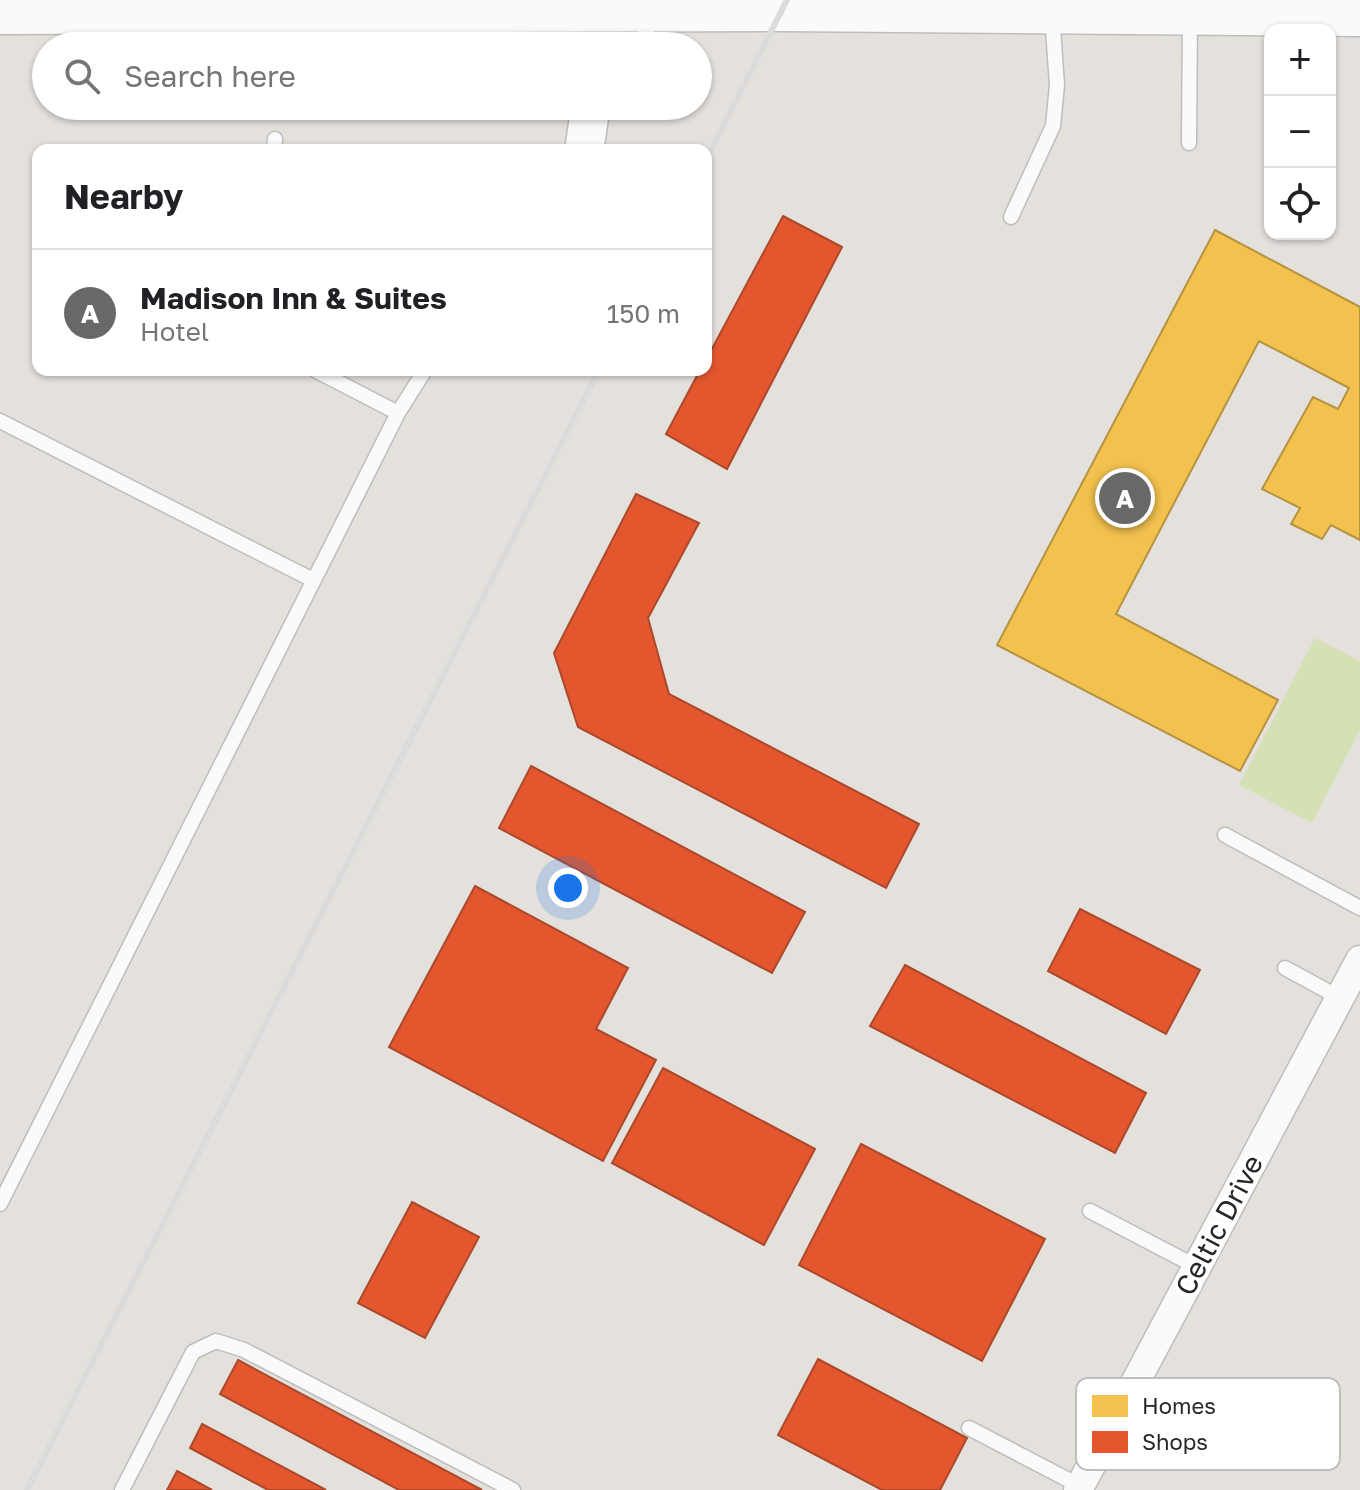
<!DOCTYPE html>
<html lang="en">
<head>
<meta charset="utf-8">
<style>
  body { margin:0; font-family:"Golos Text",sans-serif; background:#f6f6f6; color:#202124 }
  .controls { position:absolute; right:24px; top:24px; display:grid; overflow:hidden; border-radius:16px; box-shadow:0 2px 6px #0004 }
  .controls button { width:72px; height:72px; display:grid; place-items:center; padding:0; border:0; border-bottom:2px solid #e0e0e0; background:#fff; color:#202124; font:40px sans-serif }
  .you { position:absolute; left:568px; top:888px; width:28px; height:28px; margin:-20px; border:6px solid #fff; border-radius:50%; background:#1a73e8; box-shadow:0 0 0 12px #1a73e833 }
  .badge { display:grid; place-items:center; width:52px; height:52px; border-radius:50%; background:#696866; color:#fff; font-size:26px; font-weight:700 }
  .pin { position:absolute; translate:-50% -50%; border:4px solid #fff; box-shadow:0 2px 8px #0006 }
  .list { margin:0; padding:0; list-style:none }
  h2 { display:flex; justify-content:space-between; align-items:center; height:104px; margin:0; padding:0 32px; font-size:34px }
  h2 small { font-size:26px; font-weight:400; color:#757577 }
  .list li { display:grid; grid-template-columns:52px 1fr auto; gap:24px; align-items:center; box-sizing:border-box; height:128px; padding:0 32px; border-top:2px solid #e0e0e0 }
  .list b { display:block; font-size:30px; white-space:nowrap }
  .list p { margin:0; font-size:26px; white-space:nowrap; color:#757577 }
  .list em { font-size:26px; font-style:normal; color:#757577 }
  .icon { flex:none; width:44px; height:44px; fill:none; stroke:currentColor; stroke-width:2; stroke-linecap:round; stroke-linejoin:round }
  .map { position:relative; flex:none; width:1360px; height:1490px; overflow:hidden }
  .search { position:absolute; background:#fff; box-shadow:0 2px 6px #0004; left:32px; top:32px; width:680px; height:88px; display:flex; align-items:center; gap:20px; box-sizing:border-box; padding:0 28px; border-radius:44px; color:#757577; font-size:30px }
  .panel { position:absolute; background:#fff; box-shadow:0 2px 6px #0004; left:32px; top:144px; width:680px; height:232px; border-radius:16px }
  .map>svg:first-child { display:block }
</style>
</head>
<body>
<div class="map">
<svg width="1360" height="1490" viewBox="0 0 1360 1490">
  <rect width="100%" height="100%" fill="#e4e0dc"/>
  <!-- pitch -->
  <path fill="#d5e1b5" d="M1315 638 1360 661V730L1312 823 1239 785Z"/>
  <!-- homes -->
  <path fill="#f2c14e" stroke="#b59342" stroke-width="2" d="M1215 230 1360 307V540L1331 525 1322 539 1291 524 1300 508 1262 489 1313 397 1338 409 1349 388 1259 341 1116 614 1278 700 1240 771 997 645Z"/>
  <!-- shops -->
  <path fill="#e4572e" stroke="#ab492c" stroke-width="2" d="M783 216 842 247 727 469 666 434 700 370H706V360Z
    M636 494 699 523 648 618 669 694 919 824 886 888 578 727 554 653Z
    M531 766 805 912 772 973 499 828Z
    M475 886 628 968 596 1029 656 1060 603 1161 389 1047Z
    M1080 909 1200 970 1166 1034 1048 971Z
    M905 965 1146 1093 1115 1153 870 1026Z
    M663 1068 815 1149 764 1245 612 1163Z
    M861 1144 1045 1239 982 1361 799 1265Z
    M412 1202 479 1237 425 1338 358 1303Z
    M818 1359 967 1438 940 1490H882L778 1435Z
    M238 1360 482 1490H399L220 1394Z
    M202 1424 326 1490H268L190 1448Z
    M177 1471 212 1490H167Z"/>
  <g fill="none" stroke-linecap="round" stroke-linejoin="round">
    <defs>
      <path id="lane" d="M638 46 656 15
        M1189 143 1190 16
        M274 150 275 139
        M1011 217 1053 126 1057 85 1052 15
        M315 370 398 413
        M0 421 313 580
        M1225 835 1360 908
        M1285 968 1340 998
        M0 1204 398 413 425 370
        M1090 1211 1197 1267
        M969 1428 1080 1486
        M122 1490 193 1352 216 1341 244 1350 513 1490"/>
      <path id="street" d="M1078 1490 1360 960"/>
      <path id="secondary" d="M0 15 781 12 1360 17
        M493 28C514 29 533 32 549 46
        M585 145 589 117 587 106"/>
    </defs>
    <!-- lane casing -->
    <use href="#lane" stroke="#bebdbd" stroke-width="17"/>
    <!-- street casing -->
    <use href="#street" stroke="#bebdbd" stroke-width="31"/>
    <!-- secondary casing -->
    <use href="#secondary" stroke="#bebdbd" stroke-width="41"/>
    <!-- lane -->
    <use href="#lane" stroke="#fbfafa" stroke-width="14"/>
    <!-- street -->
    <use href="#street" stroke="#fbfafa" stroke-width="28"/>
    <!-- secondary -->
    <use href="#secondary" stroke="#fbfafa" stroke-width="38"/>
    <!-- rail -->
    <path stroke="#dcdbdc" stroke-width="6" d="M706 160 787 0
      M27 1490 599 370"/>
  </g>
  <g text-anchor="middle" stroke-width="8" stroke-linejoin="round" paint-order="stroke">
    <!-- street labels -->
    <g font-size="28" fill="#272727" stroke="#fff">
      <text transform="translate(1219 1225) rotate(-62)" y="10">Celtic Drive</text>
    </g>
  </g>
  <!-- legend -->
  <rect x="1076" y="1378" width="264" height="92" rx="12" fill="#fff" stroke="#bebebe" stroke-width="2"/>
  <rect x="1092" y="1395" width="36" height="22" fill="#f2c14e"/>
  <rect x="1092" y="1431" width="36" height="22" fill="#e4572e"/>
  <g font-size="22" fill="#272727">
    <text x="1142" y="1414">Homes</text>
    <text x="1142" y="1450">Shops</text>
  </g>
</svg>
<div class="controls">
<button>+</button>
<button>−</button>
<button><svg class="icon" aria-label="locate" viewBox="0 0 24 24"><circle cx="12" cy="12" r="6"/><path d="M12 2v4M12 18v4M2 12h4M18 12h4"/></svg></button>
</div>
<div class="you"></div>
<div class="pin badge" style="left:1125px;top:498px">A</div>
<div class="search"><svg class="icon" aria-label="search" viewBox="0 0 24 24"><circle cx="10" cy="10" r="6"/><path d="M15 15l6 6"/></svg>Search here</div>
<section class="panel">
<h2>Nearby<small></small></h2>
<ul class="list">
<li><span class="badge">A</span><div><b>Madison Inn &amp; Suites</b><p>Hotel</p></div><em>150 m</em></li>
</ul>
</section>
</div>
</body>
</html>
